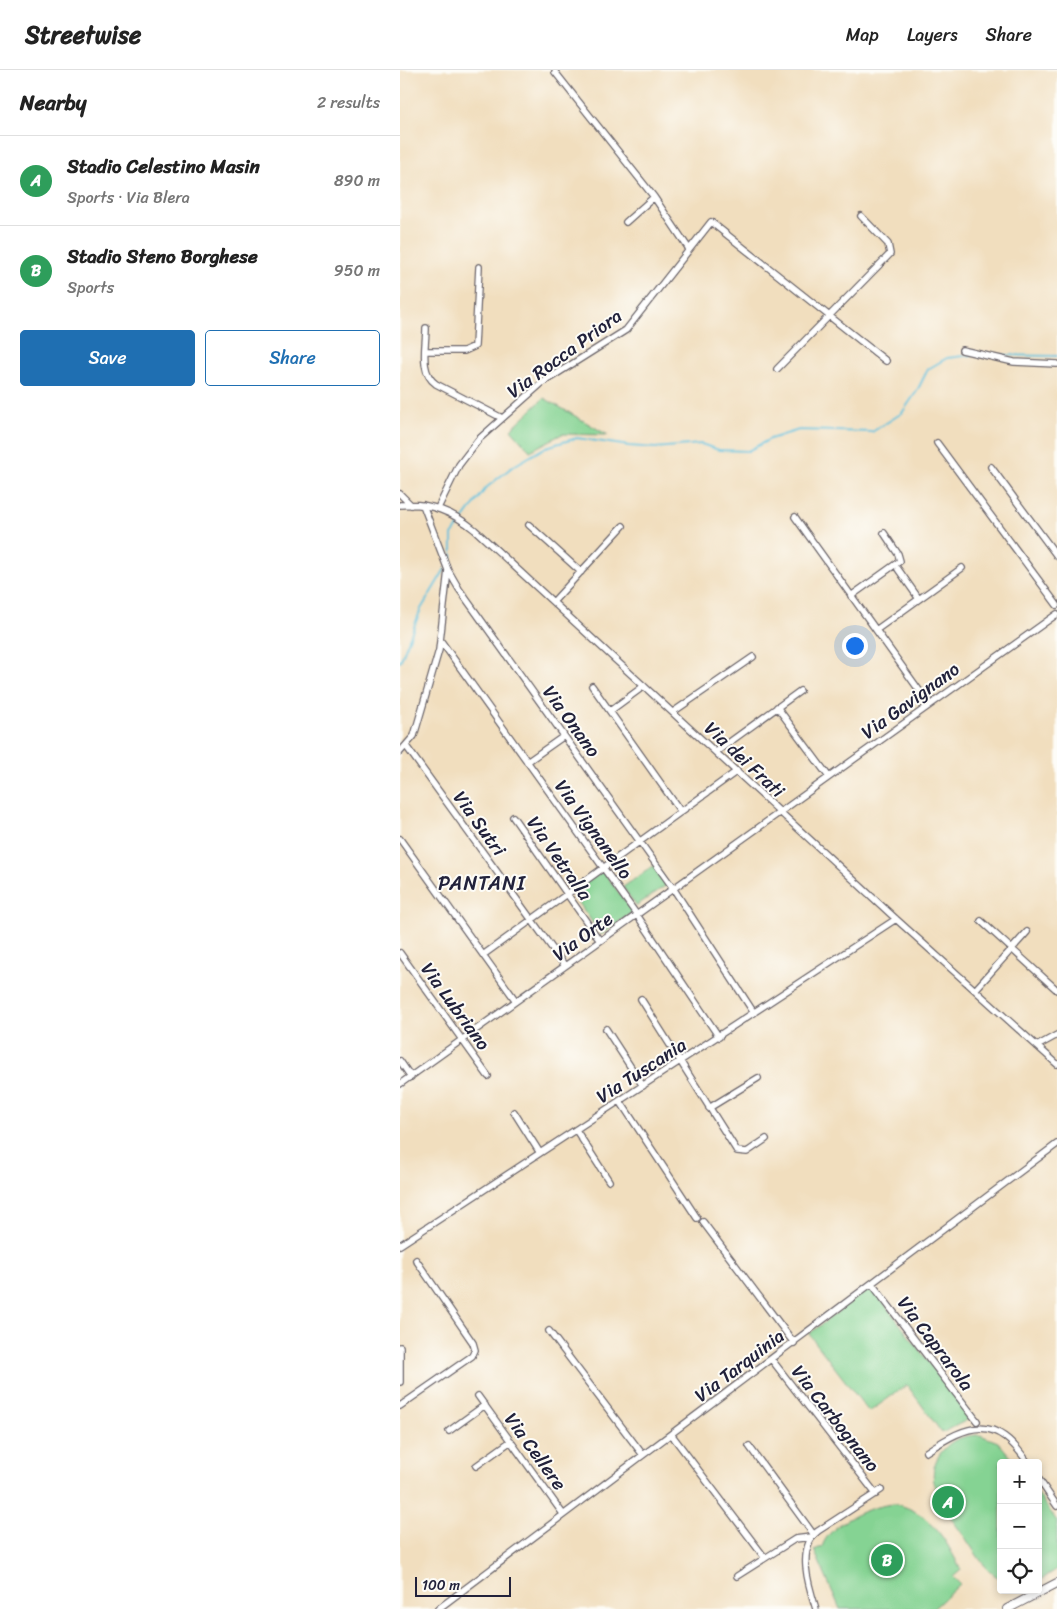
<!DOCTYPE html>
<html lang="en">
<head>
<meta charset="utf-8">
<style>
  body { margin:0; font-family:Sriracha,sans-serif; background:#f6f6f6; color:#222 }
  .controls { position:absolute; right:15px; bottom:15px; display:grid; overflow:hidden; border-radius:5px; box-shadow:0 2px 8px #0003 }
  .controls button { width:45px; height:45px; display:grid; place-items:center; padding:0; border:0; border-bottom:1px solid #e0e0e0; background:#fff; color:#222; font:25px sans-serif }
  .scale { position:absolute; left:15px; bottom:12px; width:96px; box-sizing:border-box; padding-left:5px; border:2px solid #22223b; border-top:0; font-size:14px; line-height:18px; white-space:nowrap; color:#22223b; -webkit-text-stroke:4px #fdfcf7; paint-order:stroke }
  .you { position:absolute; left:454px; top:575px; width:18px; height:18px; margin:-12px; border:4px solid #fff; border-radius:50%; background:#1a73e8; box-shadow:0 0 0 8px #1a73e833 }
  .badge { display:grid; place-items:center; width:32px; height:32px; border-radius:50%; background:#1f6fb2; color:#fff; font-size:16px; font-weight:700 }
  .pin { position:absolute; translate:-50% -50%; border:2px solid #fff; box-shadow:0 1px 5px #0006 }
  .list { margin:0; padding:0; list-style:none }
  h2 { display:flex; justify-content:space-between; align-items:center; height:65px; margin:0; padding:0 20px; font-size:21px }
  h2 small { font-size:16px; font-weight:400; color:#767676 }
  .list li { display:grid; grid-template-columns:32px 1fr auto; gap:15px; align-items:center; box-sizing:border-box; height:90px; padding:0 20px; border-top:1px solid #e0e0e0 }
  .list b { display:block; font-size:19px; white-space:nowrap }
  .list p { margin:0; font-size:16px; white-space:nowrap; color:#767676 }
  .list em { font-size:16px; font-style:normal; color:#767676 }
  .actions { display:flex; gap:10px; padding:15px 20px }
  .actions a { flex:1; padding:11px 0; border:1px solid #1f6fb2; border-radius:5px; text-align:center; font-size:18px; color:#1f6fb2 }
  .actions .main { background:#1f6fb2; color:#fff }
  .icon { flex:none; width:28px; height:28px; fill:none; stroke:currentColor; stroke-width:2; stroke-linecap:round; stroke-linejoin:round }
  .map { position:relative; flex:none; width:657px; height:1539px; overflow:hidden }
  header { display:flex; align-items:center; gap:30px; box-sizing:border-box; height:70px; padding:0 25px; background:#fff; border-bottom:1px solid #e0e0e0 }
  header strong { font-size:24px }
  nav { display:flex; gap:28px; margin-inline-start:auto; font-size:18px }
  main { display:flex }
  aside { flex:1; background:#fff }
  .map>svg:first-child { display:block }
</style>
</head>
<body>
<header>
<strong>Streetwise</strong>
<nav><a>Map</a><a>Layers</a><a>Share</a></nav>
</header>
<main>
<aside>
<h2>Nearby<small>2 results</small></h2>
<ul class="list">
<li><span class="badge" style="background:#2e9e5b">A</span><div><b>Stadio Celestino Masin</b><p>Sports · Via Blera</p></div><em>890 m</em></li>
<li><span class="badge" style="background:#2e9e5b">B</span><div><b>Stadio Steno Borghese</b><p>Sports</p></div><em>950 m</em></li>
</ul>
<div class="actions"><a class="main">Save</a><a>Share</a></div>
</aside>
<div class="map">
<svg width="657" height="1539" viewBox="0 0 657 1539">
  <rect width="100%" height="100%" fill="#fdfcf7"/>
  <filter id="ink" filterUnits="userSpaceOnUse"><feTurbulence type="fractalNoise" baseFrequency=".02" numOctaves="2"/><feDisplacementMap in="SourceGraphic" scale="10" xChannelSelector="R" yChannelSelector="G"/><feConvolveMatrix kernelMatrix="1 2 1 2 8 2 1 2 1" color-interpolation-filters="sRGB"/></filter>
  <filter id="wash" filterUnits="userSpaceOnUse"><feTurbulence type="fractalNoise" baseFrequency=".0096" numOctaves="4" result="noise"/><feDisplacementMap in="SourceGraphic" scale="20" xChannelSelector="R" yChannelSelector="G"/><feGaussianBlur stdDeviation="1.12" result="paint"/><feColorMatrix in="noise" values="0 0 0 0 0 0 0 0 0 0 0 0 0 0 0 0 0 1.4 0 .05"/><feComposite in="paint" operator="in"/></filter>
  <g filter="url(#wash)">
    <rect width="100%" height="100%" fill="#f1debe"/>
    <!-- green -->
    <path fill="#85d393" stroke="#547a67" d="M144 328 208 365 162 364 130 381 111 359Z
      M255 795 268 814 236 836 223 817Z
      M203 801 233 842 201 865 172 823Z
      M471 1216 571 1348 542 1363 507 1315 469 1342 409 1264Z
      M580 1365 598 1372 616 1393H601V1509C585 1501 576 1483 566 1469 548 1443 516 1408 545 1378 554 1368 567 1365 580 1365Z
      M638 1424 657 1451V1499L638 1512Z
      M495 1434C531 1442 546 1470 561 1500L553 1507 560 1514 533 1539H440L414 1480 422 1477C429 1453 471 1435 495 1434Z"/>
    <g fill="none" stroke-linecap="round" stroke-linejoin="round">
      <!-- stream -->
      <path stroke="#5ec0dc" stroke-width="2" d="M594 285 657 286
        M47 495 52 488V465L86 418 112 397 146 377 177 368 229 376 255 378 301 374 319 380 348 381 370 369 399 360 472 362 502 343 517 321 528 299 547 288 572 285
        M0 592 21 539 45 499"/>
    </g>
  </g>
  <g filter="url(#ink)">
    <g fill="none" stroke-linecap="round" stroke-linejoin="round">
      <defs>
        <path id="minor" d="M155 2 254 127 289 179
          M226 152 254 127
          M26 258C26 276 19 302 36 314L102 348
          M562 280 614 292 657 294
          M26 281H64L75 276 79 197
          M377 299 490 184 488 174 461 146
          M537 373 657 535
          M591 397 657 486
          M0 424 11 435
          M0 435C30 432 53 442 75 460L496 849 657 994
          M38 438 59 395 79 369 142 313 226 260 311 152 486 291
          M395 447 529 634
          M129 455 181 502
          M498 499 519 529
          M48 500 59 519 273 818 354 943
          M451 526 500 491 498 484 484 463
          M153 532 223 456
          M476 560 562 498
          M41 571 237 845 319 967
          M192 616 281 742
          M377 637 429 707
          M210 641 244 616
          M273 642 353 587
          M6 676 165 896
          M0 682 14 666 39 580 48 500 23 435
          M316 682 400 621
          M127 692 164 666
          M113 747 200 871
          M0 769 116 931
          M581 851 657 920
          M0 883 88 1006
          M83 885 337 701
          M575 920 627 862
          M241 929 337 1081 347 1082 366 1069
          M206 959 243 1016
          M637 976 657 965
          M0 991 11 1007
          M0 1014 657 544
          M220 1031 297 1148
          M309 1038 358 1008
          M114 1042 140 1083
          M176 1060 209 1111
          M303 1152 394 1273
          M0 1175 496 849
          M472 1214 577 1351
          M149 1261 243 1385
          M0 1277V1312
          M372 1290 476 1424
          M78 1326 163 1444
          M0 1336 72 1286 75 1280 73 1273 16 1190
          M49 1361 85 1335
          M271 1364 365 1488
          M349 1376 414 1465
          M526 1382C570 1353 595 1344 628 1393
          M76 1396 111 1371
          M638 1408 657 1436
          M337 1506 395 1469 411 1467
          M38 1539 657 1074
          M416 1539C409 1517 396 1478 418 1461L481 1420"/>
        <path id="secondary" d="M607 1539 657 1513"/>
      </defs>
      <!-- minor casing -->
      <use href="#minor" stroke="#6a6469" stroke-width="8"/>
      <!-- secondary casing -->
      <use href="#secondary" stroke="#6a6469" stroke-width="10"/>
      <!-- minor -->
      <use href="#minor" stroke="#fff" stroke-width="5.5"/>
      <!-- secondary -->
      <use href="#secondary" stroke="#fff" stroke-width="8"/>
    </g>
  </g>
  <g text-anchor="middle" stroke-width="4" stroke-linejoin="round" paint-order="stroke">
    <!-- street labels -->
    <g font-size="19" fill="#22223b" stroke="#fdfcf7">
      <text transform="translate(164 283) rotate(-36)" y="7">Via Rocca Priora</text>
      <text transform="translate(510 630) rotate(-36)" y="7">Via Gavignano</text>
      <text transform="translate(172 651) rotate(54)" y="7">Via Onano</text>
      <text transform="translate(345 689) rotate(43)" y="7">Via dei Frati</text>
      <text transform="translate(80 753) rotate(54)" y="7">Via Sutri</text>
      <text transform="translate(194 759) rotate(54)" y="7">Via Vignanello</text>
      <text transform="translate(160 788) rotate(55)" y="7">Via Vetralla</text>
      <text transform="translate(182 866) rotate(-36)" y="7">Via Orte</text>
      <text transform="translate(56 936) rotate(54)" y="7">Via Lubriano</text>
      <text transform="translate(241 1000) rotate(-33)" y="7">Via Tuscania</text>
      <text transform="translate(536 1273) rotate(53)" y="7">Via Caprarola</text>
      <text transform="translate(339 1295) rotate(-37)" y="7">Via Tarquinia</text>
      <text transform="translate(436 1348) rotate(52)" y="7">Via Carbognano</text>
      <text transform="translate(136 1381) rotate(54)" y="7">Via Cellere</text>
    </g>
    <!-- neighbourhood labels -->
    <g font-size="20" letter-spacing="1" fill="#22223b" stroke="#fdfcf7">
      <text x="82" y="820">PANTANI</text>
    </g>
  </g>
</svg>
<div class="controls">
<button>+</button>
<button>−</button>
<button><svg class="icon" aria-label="locate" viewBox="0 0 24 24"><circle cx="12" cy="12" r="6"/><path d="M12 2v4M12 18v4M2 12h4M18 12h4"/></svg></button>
</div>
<div class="scale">100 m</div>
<div class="you"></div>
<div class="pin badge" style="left:548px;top:1432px;background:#2e9e5b">A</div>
<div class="pin badge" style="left:487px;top:1490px;background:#2e9e5b">B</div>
</div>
</main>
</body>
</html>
